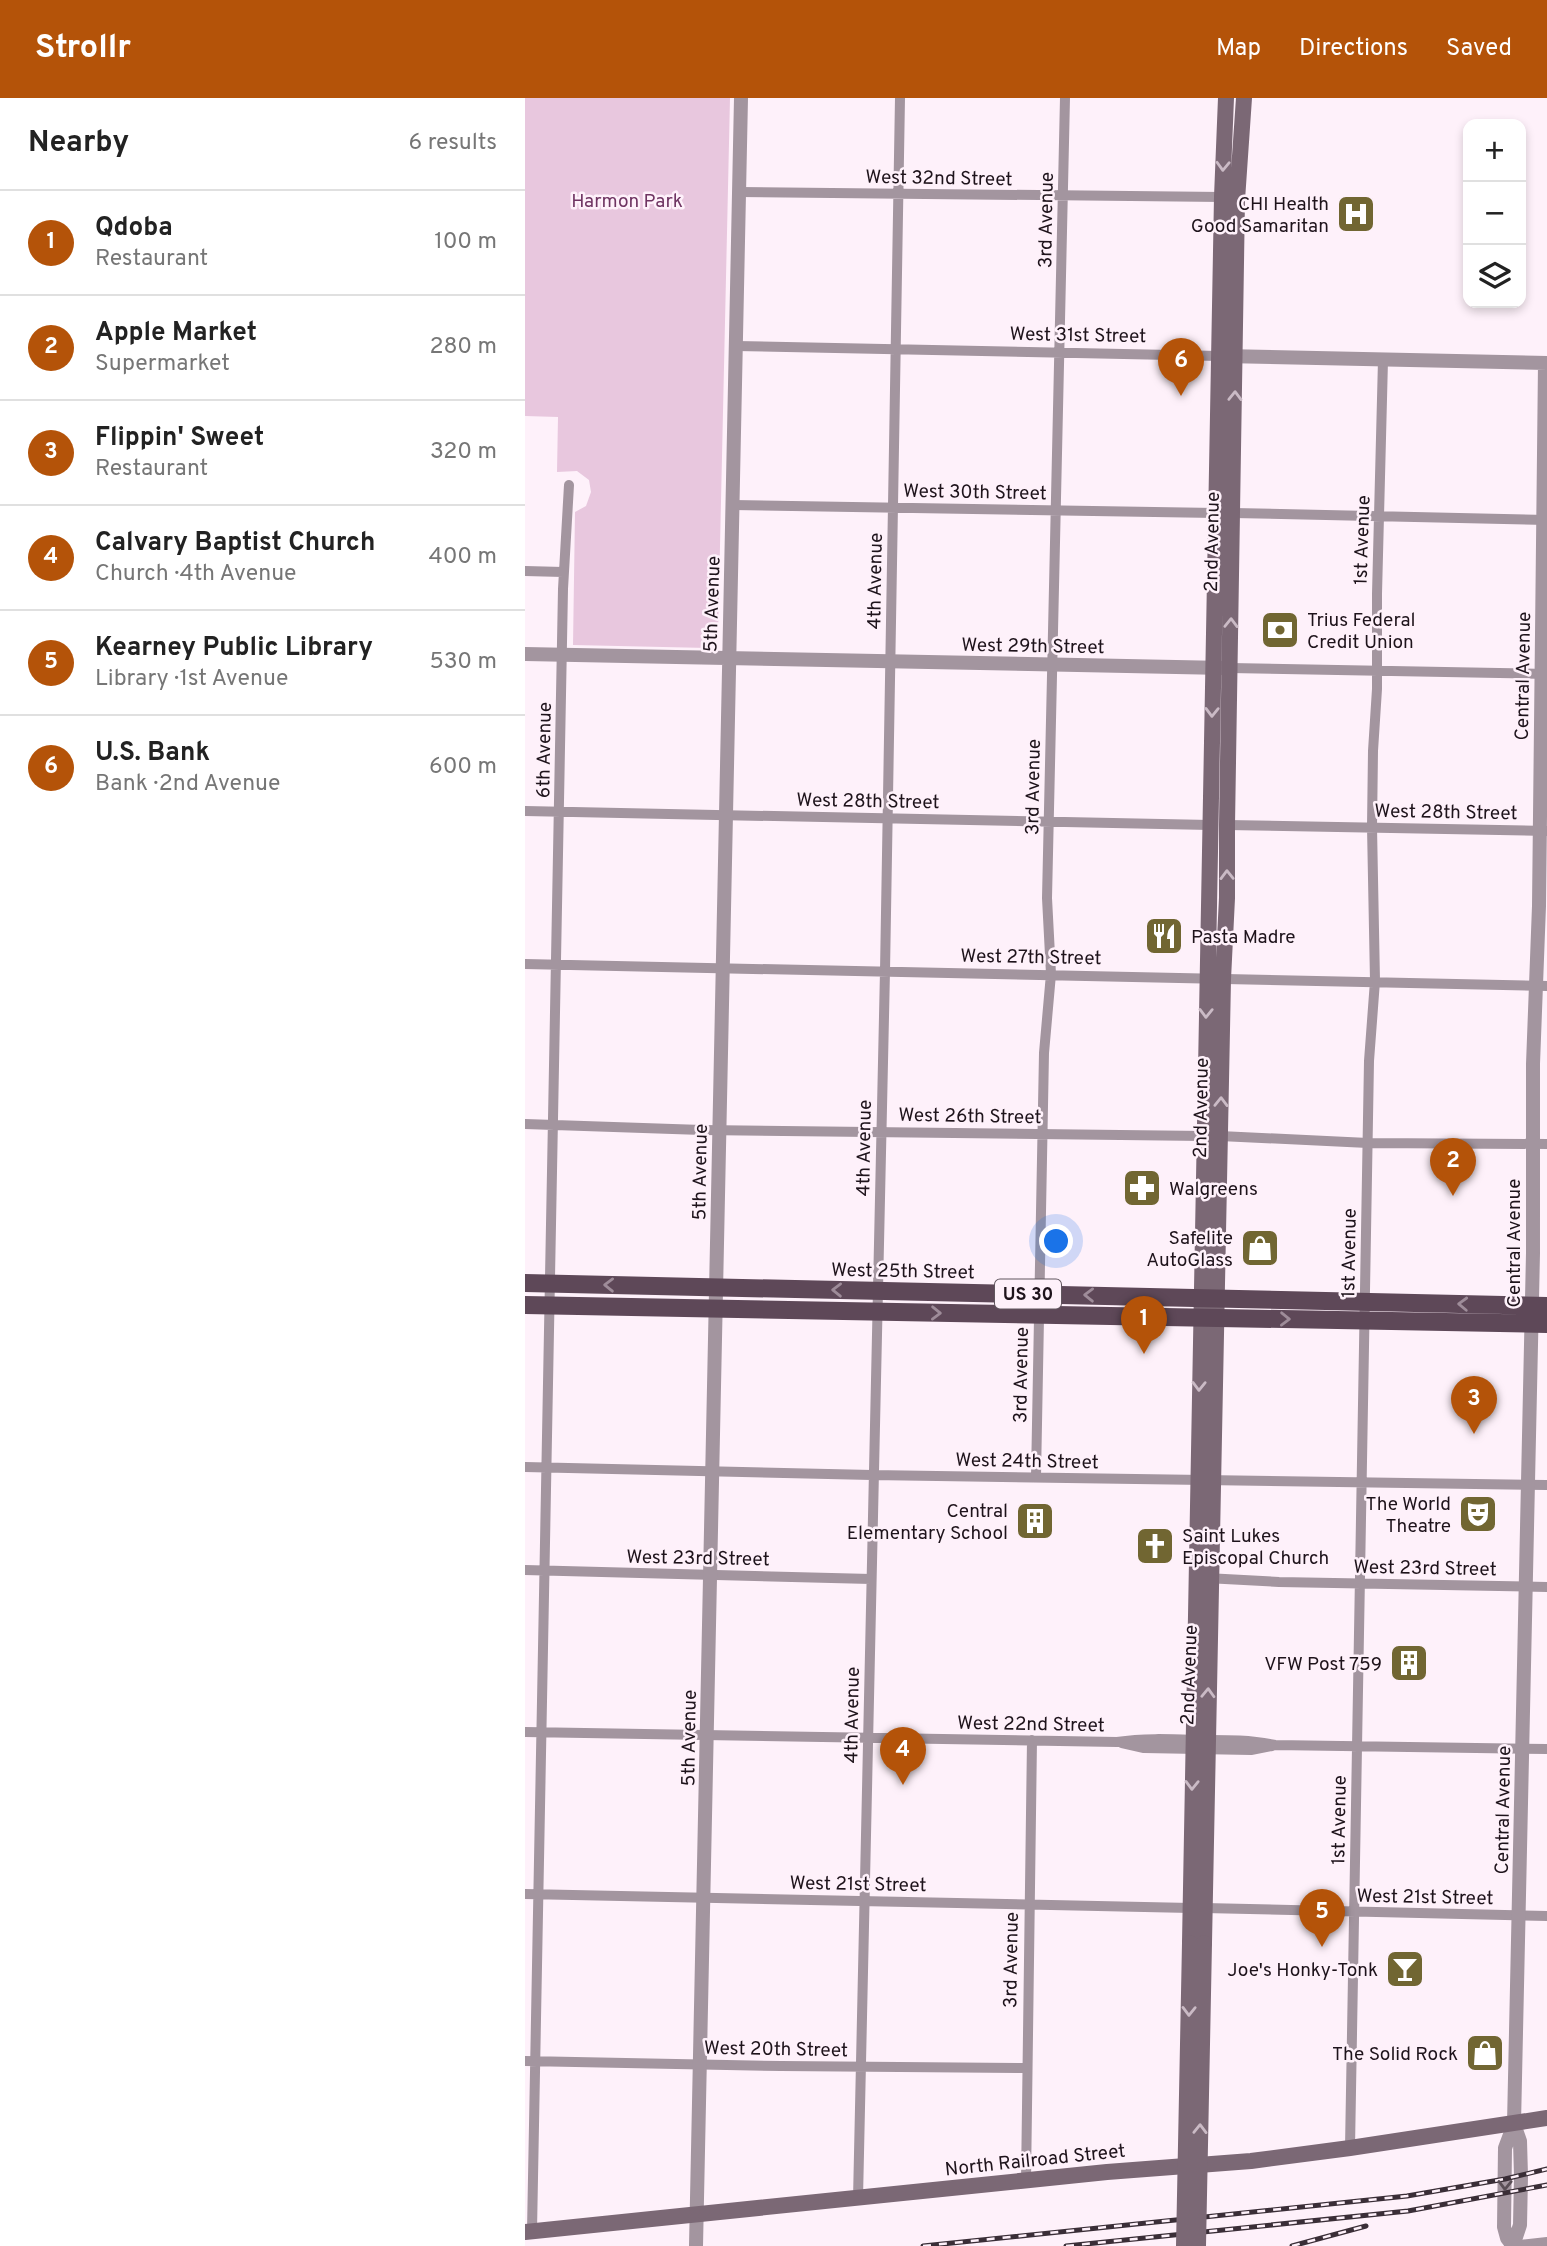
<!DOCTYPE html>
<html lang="en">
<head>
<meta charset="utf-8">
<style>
  body { margin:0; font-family:Overpass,sans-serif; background:#f2f2f2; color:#222 }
  .controls { position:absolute; right:21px; top:21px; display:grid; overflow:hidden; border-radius:14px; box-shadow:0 4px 10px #0003 }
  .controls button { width:63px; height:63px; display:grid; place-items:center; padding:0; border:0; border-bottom:2px solid #e0e0e0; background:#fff; color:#222; font:35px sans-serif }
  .you { position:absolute; left:532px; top:1144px; width:24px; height:24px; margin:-18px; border:5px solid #fff; border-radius:50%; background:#1a73e8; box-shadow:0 0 0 10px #1a73e833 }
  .badge { display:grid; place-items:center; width:46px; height:46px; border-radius:50%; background:#b45309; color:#fff; font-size:23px; font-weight:700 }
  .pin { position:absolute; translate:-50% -58px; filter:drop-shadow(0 2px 4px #0008) }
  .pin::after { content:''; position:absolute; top:37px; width:24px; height:21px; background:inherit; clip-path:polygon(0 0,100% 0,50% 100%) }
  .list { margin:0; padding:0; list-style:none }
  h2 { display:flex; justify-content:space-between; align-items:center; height:91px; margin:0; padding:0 28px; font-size:30px }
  h2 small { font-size:23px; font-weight:400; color:#767676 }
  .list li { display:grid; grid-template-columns:46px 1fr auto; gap:21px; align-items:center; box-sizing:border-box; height:105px; padding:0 28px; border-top:2px solid #e0e0e0 }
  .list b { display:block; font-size:26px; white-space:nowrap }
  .list p { margin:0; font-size:23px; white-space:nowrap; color:#767676 }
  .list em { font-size:23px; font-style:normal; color:#767676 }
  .icon { flex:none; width:38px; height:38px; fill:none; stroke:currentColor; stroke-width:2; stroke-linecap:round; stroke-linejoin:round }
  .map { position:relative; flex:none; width:1022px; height:2148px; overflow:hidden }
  header { display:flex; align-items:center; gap:42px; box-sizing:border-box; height:98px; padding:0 35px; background:#b45309; color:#fff }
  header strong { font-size:33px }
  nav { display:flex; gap:38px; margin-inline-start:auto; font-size:24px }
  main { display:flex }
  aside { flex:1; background:#fff }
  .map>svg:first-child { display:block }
</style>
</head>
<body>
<header>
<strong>Strollr</strong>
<nav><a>Map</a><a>Directions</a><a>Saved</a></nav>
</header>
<main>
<aside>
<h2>Nearby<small>6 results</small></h2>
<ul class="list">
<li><span class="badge">1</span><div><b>Qdoba</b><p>Restaurant</p></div><em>100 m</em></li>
<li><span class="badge">2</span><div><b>Apple Market</b><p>Supermarket</p></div><em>280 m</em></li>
<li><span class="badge">3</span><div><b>Flippin' Sweet</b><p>Restaurant</p></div><em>320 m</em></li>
<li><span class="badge">4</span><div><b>Calvary Baptist Church</b><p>Church · 4th Avenue</p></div><em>400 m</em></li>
<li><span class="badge">5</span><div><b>Kearney Public Library</b><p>Library · 1st Avenue</p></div><em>530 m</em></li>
<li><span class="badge">6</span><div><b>U.S. Bank</b><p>Bank · 2nd Avenue</p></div><em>600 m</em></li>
</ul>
</aside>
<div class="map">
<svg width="1022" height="2148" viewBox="0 0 1022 2148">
  <rect width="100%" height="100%" fill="#fef1fa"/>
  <!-- green -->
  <path fill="#e8c7de" d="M0 0H205L193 538 190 546 183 550 48 547 50 414 61 408 66 394 64 382 52 373 32 374 33 319 0 318Z"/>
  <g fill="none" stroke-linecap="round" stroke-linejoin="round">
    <!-- minor -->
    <path stroke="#a3959f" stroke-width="10" d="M214 94 697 99
      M211 248 694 258
      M208 407 691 415
      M708 415 1022 422
      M0 473 38 474
      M705 570 1022 576
      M0 713 685 727
      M702 727 1022 733
      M0 866 1022 888
      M0 1026 177 1032 679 1038
      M695 1038 843 1045 1022 1046
      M0 1369 347 1377 1022 1387
      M511 1379 519 955 526 876 522 800 540 0
      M0 1472 346 1481
      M681 1480 754 1484 1022 1489
      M0 1634 592 1644C618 1640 643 1641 669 1642 696 1642 723 1641 750 1647L1022 1651
      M597 1645 619 1650 726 1652 747 1648
      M0 1796 666 1810
      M679 1810 1022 1818
      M0 1963 256 1968 501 1970
      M825 2050 844 963 850 883 847 729 848 653 852 591V496L858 262
      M501 2083 507 1642
      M333 2101 360 873 375 0
      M7 2133 38 491 44 387
      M984 2148 1022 2144"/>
    <!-- tertiary -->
    <path stroke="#a3959f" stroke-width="14" d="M698 258 1022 265
      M0 556 700 570
      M171 2148 216 0
      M988 2148 995 2127 996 2078 995 2043 989 2026 1008 1155V966L1014 808 1020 265
      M988 2148 982 2140 979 2129 980 2050 989 2026"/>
    <!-- secondary -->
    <path stroke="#7b6875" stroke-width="16" d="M665 1845 697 99 701 0
      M679 1845 698 881 702 800V727L712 102 719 0
      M0 2134 582 2074 726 2063 825 2050 1022 2020"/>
    <!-- primary -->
    <path stroke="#5e4858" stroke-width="18" d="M0 1185 1022 1208
      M0 1207 1022 1226"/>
    <defs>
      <path id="rail" d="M398 2148 882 2098 980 2081 1022 2071
        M541 2148 883 2113 1022 2087
        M767 2148 841 2128"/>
    </defs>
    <!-- rail casing -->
    <use href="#rail" stroke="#3a2e37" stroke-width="5"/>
    <!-- rail -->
    <use href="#rail" stroke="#fef1fa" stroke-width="2.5" stroke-dasharray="8" stroke-linecap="butt"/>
    <!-- secondary-bridge -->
    <path stroke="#7b6875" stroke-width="16" d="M659 2148 665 1845
      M673 2148 679 1845"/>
  </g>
  <!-- one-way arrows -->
  <defs><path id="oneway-chevron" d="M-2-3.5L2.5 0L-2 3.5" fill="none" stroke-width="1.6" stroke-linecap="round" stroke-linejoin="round" transform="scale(1.75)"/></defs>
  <g stroke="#cabac5">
    <use href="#oneway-chevron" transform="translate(698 68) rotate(92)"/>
    <use href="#oneway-chevron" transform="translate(710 298) rotate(-89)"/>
    <use href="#oneway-chevron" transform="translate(706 525) rotate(-89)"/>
    <use href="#oneway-chevron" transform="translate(687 614) rotate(91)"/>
    <use href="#oneway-chevron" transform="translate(702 777) rotate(-91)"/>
    <use href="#oneway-chevron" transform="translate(681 915) rotate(91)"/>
    <use href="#oneway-chevron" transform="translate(696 1004) rotate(-89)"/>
    <use href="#oneway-chevron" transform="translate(674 1288) rotate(91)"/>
    <use href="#oneway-chevron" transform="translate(683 1595) rotate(-88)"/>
    <use href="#oneway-chevron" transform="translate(667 1687) rotate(91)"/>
    <use href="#oneway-chevron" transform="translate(664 1913) rotate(91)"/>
    <use href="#oneway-chevron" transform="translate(675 2031) rotate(-89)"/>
  </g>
  <g stroke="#9e8c99">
    <use href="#oneway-chevron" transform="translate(84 1187) rotate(-179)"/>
    <use href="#oneway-chevron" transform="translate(312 1192) rotate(-179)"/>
    <use href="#oneway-chevron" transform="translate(564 1197) rotate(-179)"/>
    <use href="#oneway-chevron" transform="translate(938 1206) rotate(-178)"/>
    <use href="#oneway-chevron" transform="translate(411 1215) rotate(1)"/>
    <use href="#oneway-chevron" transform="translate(760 1221) rotate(1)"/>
  </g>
  <use stroke="#5a4e56" href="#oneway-chevron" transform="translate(980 2087) rotate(91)"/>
  <!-- icons -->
  <defs>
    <symbol id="hospital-square" viewBox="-11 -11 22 22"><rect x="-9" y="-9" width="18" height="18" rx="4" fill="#716632" stroke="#fef1fa"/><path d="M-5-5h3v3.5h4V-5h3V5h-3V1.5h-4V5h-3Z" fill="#fff"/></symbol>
    <symbol id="bank-square" viewBox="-11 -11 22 22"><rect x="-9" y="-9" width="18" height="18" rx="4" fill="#716632" stroke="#fef1fa"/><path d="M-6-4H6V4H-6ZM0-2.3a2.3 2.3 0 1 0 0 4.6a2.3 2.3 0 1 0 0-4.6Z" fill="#fff"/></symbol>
    <symbol id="restaurant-square" viewBox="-11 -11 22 22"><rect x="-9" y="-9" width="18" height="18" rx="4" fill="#716632" stroke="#fef1fa"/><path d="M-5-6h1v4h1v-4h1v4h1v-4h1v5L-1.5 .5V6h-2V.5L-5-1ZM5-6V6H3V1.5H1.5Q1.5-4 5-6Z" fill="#fff"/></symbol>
    <symbol id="pharmacy-square" viewBox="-11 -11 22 22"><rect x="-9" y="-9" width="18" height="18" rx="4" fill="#716632" stroke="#fef1fa"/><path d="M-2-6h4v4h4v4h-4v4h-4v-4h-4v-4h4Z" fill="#fff"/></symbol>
    <symbol id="shop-square" viewBox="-11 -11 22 22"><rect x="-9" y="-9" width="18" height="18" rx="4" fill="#716632" stroke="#fef1fa"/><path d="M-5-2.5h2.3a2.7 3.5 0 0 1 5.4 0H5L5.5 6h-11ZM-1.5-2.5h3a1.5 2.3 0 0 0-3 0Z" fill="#fff"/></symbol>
    <symbol id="theatre-square" viewBox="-11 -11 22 22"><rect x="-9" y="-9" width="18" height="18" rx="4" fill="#716632" stroke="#fef1fa"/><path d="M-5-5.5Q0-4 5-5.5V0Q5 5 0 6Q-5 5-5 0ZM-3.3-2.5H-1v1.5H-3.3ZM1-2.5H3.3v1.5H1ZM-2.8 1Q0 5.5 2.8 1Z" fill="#fff"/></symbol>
    <symbol id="building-square" viewBox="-11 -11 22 22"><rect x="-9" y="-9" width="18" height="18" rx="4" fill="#716632" stroke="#fef1fa"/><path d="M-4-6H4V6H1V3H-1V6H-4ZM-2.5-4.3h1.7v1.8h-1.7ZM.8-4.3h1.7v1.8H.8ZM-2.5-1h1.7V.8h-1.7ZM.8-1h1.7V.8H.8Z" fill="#fff"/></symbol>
    <symbol id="church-square" viewBox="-11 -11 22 22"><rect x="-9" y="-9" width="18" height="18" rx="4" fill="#716632" stroke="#fef1fa"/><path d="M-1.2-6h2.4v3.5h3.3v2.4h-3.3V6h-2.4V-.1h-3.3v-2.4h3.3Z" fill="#fff"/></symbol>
    <symbol id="bar-square" viewBox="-11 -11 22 22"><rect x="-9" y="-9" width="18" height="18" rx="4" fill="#716632" stroke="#fef1fa"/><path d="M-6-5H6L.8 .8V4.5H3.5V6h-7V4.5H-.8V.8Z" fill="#fff"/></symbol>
  </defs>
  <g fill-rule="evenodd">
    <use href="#hospital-square" x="809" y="94" width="44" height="44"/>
    <use href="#bank-square" x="733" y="510" width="44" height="44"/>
    <use href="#restaurant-square" x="617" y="816" width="44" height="44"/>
    <use href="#pharmacy-square" x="595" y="1068" width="44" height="44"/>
    <use href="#shop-square" x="713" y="1128" width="44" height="44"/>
    <use href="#theatre-square" x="931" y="1394" width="44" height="44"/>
    <use href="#building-square" x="488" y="1401" width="44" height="44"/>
    <use href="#church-square" x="608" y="1426" width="44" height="44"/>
    <use href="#building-square" x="862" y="1543" width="44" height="44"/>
    <use href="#bar-square" x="858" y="1849" width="44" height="44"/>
    <use href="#shop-square" x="938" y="1933" width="44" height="44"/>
  </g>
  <g text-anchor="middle" stroke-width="5" stroke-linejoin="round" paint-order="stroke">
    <!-- shield labels -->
    <rect fill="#fef1fa" stroke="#61565e" stroke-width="2" x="470" y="1181.5" width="66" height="29" rx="5"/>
    <g font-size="18" font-weight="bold" fill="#1e131b">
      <text x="503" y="1202">US 30</text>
    </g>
    <!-- street labels -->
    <g font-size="19" fill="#1e131b" stroke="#fef1fa">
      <text transform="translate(414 79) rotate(1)" y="7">West 32nd Street</text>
      <text transform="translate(520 122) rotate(-89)" y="7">3rd Avenue</text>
      <text transform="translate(553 236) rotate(1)" y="7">West 31st Street</text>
      <text transform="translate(450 393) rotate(1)" y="7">West 30th Street</text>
      <text transform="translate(836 442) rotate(-88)" y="7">1st Avenue</text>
      <text transform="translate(686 444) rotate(-89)" y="7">2nd Avenue</text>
      <text transform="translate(349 483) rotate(-89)" y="7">4th Avenue</text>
      <text transform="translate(186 506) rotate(-88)" y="7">5th Avenue</text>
      <text transform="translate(508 547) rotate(1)" y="7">West 29th Street</text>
      <text transform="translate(997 578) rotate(-89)" y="7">Central Avenue</text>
      <text transform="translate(18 652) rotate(-89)" y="7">6th Avenue</text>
      <text transform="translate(507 689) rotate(-89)" y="7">3rd Avenue</text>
      <text transform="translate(343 702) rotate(1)" y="7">West 28th Street</text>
      <text transform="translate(921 713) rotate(1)" y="7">West 28th Street</text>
      <text transform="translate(506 858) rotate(1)" y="7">West 27th Street</text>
      <text transform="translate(675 1010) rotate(-89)" y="7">2nd Avenue</text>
      <text transform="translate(445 1017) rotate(1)" y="7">West 26th Street</text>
      <text transform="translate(338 1050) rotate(-89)" y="7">4th Avenue</text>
      <text transform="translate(174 1074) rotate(-89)" y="7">5th Avenue</text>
      <text transform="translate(988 1145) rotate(-90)" y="7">Central Avenue</text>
      <text transform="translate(823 1155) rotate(-89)" y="7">1st Avenue</text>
      <text transform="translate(378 1172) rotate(1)" y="7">West 25th Street</text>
      <text transform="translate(495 1277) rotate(-89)" y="7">3rd Avenue</text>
      <text transform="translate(502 1362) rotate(1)" y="7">West 24th Street</text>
      <text transform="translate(173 1459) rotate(1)" y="7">West 23rd Street</text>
      <text transform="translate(900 1469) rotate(1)" y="7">West 23rd Street</text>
      <text transform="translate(663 1577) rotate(-88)" y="7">2nd Avenue</text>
      <text transform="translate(326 1617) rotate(-89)" y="7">4th Avenue</text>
      <text transform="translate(506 1625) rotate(1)" y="7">West 22nd Street</text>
      <text transform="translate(163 1640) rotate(-89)" y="7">5th Avenue</text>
      <text transform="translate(977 1712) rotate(-89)" y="7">Central Avenue</text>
      <text transform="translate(813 1722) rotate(-89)" y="7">1st Avenue</text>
      <text transform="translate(333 1785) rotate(1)" y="7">West 21st Street</text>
      <text transform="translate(900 1798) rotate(1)" y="7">West 21st Street</text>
      <text transform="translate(485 1862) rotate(-89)" y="7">3rd Avenue</text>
      <text transform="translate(251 1950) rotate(1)" y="7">West 20th Street</text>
      <text transform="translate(510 2061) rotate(-6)" y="7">North Railroad Street</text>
    </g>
    <!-- park labels -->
    <g font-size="19" fill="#6f3462" stroke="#fef1fa">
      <text x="102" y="109">Harmon Park</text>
    </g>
    <!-- poi labels -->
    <g font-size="19" fill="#1e131b" stroke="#fef1fa" text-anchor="end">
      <text x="804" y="112">CHI Health<tspan x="804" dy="22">Good Samaritan</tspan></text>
      <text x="782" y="528" text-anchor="start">Trius Federal<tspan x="782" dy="22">Credit Union</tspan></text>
      <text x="666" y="845" text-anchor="start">Pasta Madre</text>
      <text x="644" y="1097" text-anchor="start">Walgreens</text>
      <text x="708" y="1146">Safelite<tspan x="708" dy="22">AutoGlass</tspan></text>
      <text x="926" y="1412">The World<tspan x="926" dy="22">Theatre</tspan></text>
      <text x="483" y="1419">Central<tspan x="483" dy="22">Elementary School</tspan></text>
      <text x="657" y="1444" text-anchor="start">Saint Lukes<tspan x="657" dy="22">Episcopal Church</tspan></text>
      <text x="857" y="1572">VFW Post 759</text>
      <text x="853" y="1878">Joe's Honky-Tonk</text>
      <text x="933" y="1962">The Solid Rock</text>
    </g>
  </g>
</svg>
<div class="controls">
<button>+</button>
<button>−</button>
<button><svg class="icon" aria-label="layers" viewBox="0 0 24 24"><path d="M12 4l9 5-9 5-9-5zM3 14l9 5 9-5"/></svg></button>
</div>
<div class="you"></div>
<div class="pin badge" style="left:619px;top:1256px">1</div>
<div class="pin badge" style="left:928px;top:1098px">2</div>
<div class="pin badge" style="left:949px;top:1336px">3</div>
<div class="pin badge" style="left:378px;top:1687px">4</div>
<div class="pin badge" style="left:797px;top:1849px">5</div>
<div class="pin badge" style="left:656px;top:298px">6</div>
</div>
</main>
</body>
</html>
